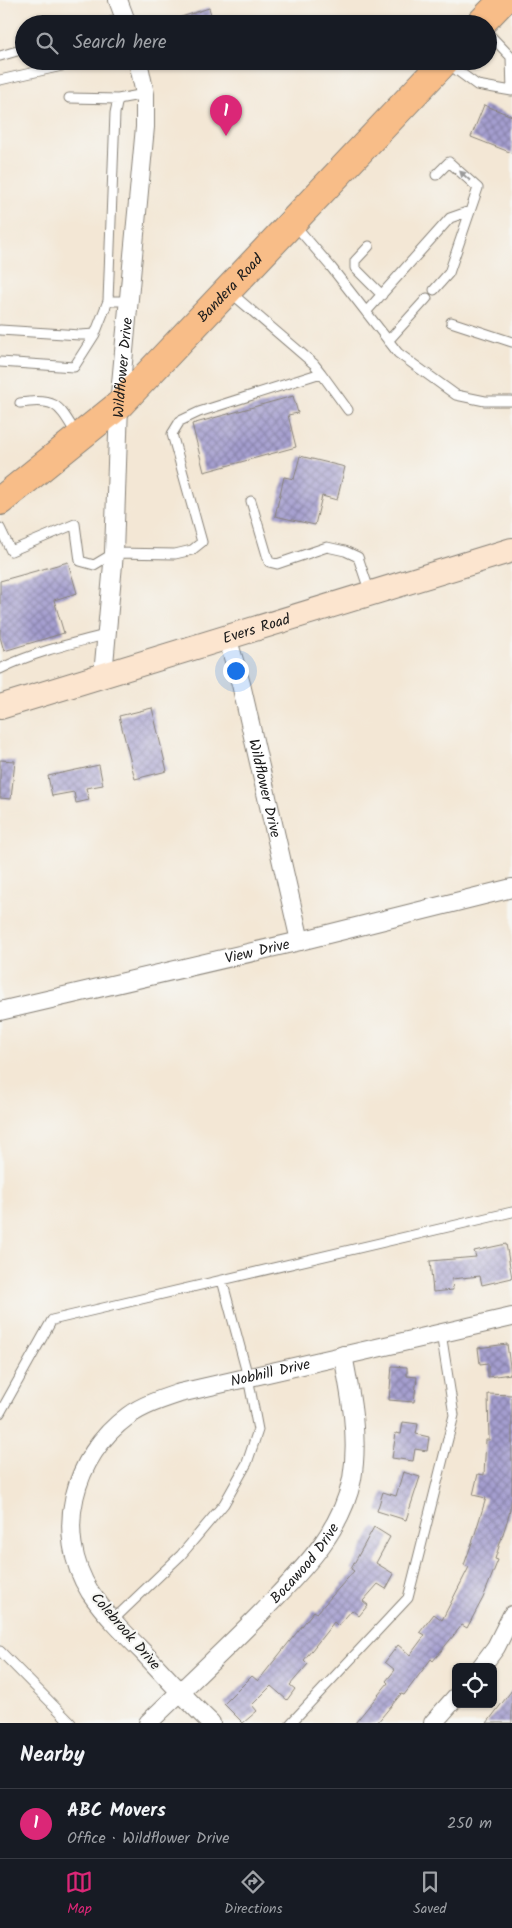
<!DOCTYPE html>
<html lang="en">
<head>
<meta charset="utf-8">
<style>
  body { margin:0; font-family:Kalam,sans-serif; background:#242831; color:#f1f3f6 }
  .controls { position:absolute; right:15px; bottom:15px; display:grid; overflow:hidden; border-radius:8px; box-shadow:0 1px 4px #0004 }
  .controls button { width:45px; height:45px; display:grid; place-items:center; padding:0; border:0; border-bottom:1px solid #363941; background:#171b24; color:#f1f3f6; font:25px sans-serif }
  .you { position:absolute; left:235px; top:670px; width:18px; height:18px; margin:-12px; border:4px solid #fff; border-radius:50%; background:#1a73e8; box-shadow:0 0 0 8px #1a73e833 }
  .badge { display:grid; place-items:center; width:32px; height:32px; border-radius:50%; background:#db2777; color:#fff; font-size:16px; font-weight:700 }
  .pin { position:absolute; translate:-50% -41px; filter:drop-shadow(0 1px 2px #0008) }
  .pin::after { content:''; position:absolute; top:26px; width:18px; height:15px; background:inherit; clip-path:polygon(0 0,100% 0,50% 100%) }
  .list { margin:0; padding:0; list-style:none }
  h2 { display:flex; justify-content:space-between; align-items:center; height:65px; margin:0; padding:0 20px; font-size:21px }
  h2 small { font-size:16px; font-weight:400; color:#9ea1a6 }
  .list li { display:grid; grid-template-columns:32px 1fr auto; gap:15px; align-items:center; box-sizing:border-box; height:70px; padding:0 20px; border-top:1px solid #363941 }
  .list b { display:block; font-size:19px; white-space:nowrap }
  .list p { margin:0; font-size:16px; white-space:nowrap; color:#9ea1a6 }
  .list em { font-size:16px; font-style:normal; color:#9ea1a6 }
  .icon { flex:none; width:28px; height:28px; fill:none; stroke:currentColor; stroke-width:2; stroke-linecap:round; stroke-linejoin:round }
  .map { position:relative; flex:none; width:512px; height:1723px; overflow:hidden }
  .search { position:absolute; background:#171b24; box-shadow:0 1px 4px #0004; left:15px; right:15px; top:15px; height:55px; display:flex; align-items:center; gap:12px; box-sizing:border-box; padding:0 18px; border-radius:28px; color:#9ea1a6; font-size:19px }
  .sheet { height:135px; background:#171b24 }
  nav { display:flex; justify-content:space-around; align-items:center; box-sizing:border-box; height:70px; border-top:1px solid #363941; background:#171b24; font-size:14px; color:#9ea1a6 }
  nav a { display:grid; justify-items:center; gap:2px }
  nav .on { color:#db2777 }
  .map>svg:first-child { display:block }
</style>
</head>
<body>
<div class="map">
<svg width="512" height="1723" viewBox="0 0 512 1723">
  <defs>
    <pattern id="building-cross-hatch" width="8" height="8" patternUnits="userSpaceOnUse" patternTransform="scale(1.25)"><rect width="8" height="8" fill="#a49ecf"/><path d="M0 0l8 8M0 8l8-8" fill="none" stroke="#8580a7"/></pattern>
  </defs>
  <rect width="100%" height="100%" fill="#f6f6f2"/>
  <filter id="ink" filterUnits="userSpaceOnUse"><feTurbulence type="fractalNoise" baseFrequency=".02" numOctaves="2"/><feDisplacementMap in="SourceGraphic" scale="10" xChannelSelector="R" yChannelSelector="G"/><feConvolveMatrix kernelMatrix="1 2 1 2 8 2 1 2 1" color-interpolation-filters="sRGB"/></filter>
  <filter id="wash" filterUnits="userSpaceOnUse"><feTurbulence type="fractalNoise" baseFrequency=".0096" numOctaves="4" result="noise"/><feDisplacementMap in="SourceGraphic" scale="20" xChannelSelector="R" yChannelSelector="G"/><feGaussianBlur stdDeviation="1.12" result="paint"/><feColorMatrix in="noise" values="0 0 0 0 0 0 0 0 0 0 0 0 0 0 0 0 0 1.4 0 .05"/><feComposite in="paint" operator="in"/></filter>
  <g filter="url(#wash)">
    <rect width="100%" height="100%" fill="#f3e7d5"/>
    <g id="blocks">
      <!-- building -->
      <path fill="url(#building-cross-hatch)" d="M209 8 214 24H166V22Z
        M484 105 512 116V153L471 137Z
        M293 396 298 413 288 415 296 447 204 472 192 424Z
        M300 456 345 467 337 500 322 496 315 525 275 516 284 477 294 479Z
        M68 562 77 593 54 600 64 633 4 651 0 637V581Z
        M152 708 167 771 135 779 119 716Z
        M0 760 15 761 11 799 0 798Z
        M99 765 103 785 86 788 89 800 76 803 74 792 52 796 48 776Z
        M506 1244 512 1278 482 1285 480 1276 452 1279 453 1290 433 1292 430 1261 476 1257 474 1251Z
        M507 1344 511 1374 488 1377V1363L480 1364 478 1348Z
        M392 1366 407 1367V1376L417 1377 414 1402 389 1400Z
        M488 1394 512 1395V1497L509 1515 495 1559 498 1560 483 1598 467 1628 462 1625 433 1661 431 1659 404 1695 401 1694 377 1723H355L388 1683 386 1681 395 1670 385 1662 398 1645 410 1655 425 1635 420 1632 434 1614 442 1620 469 1567 464 1565 474 1537 486 1498 473 1495 478 1474 484 1475 486 1440H489Z
        M403 1422 418 1424 416 1434 429 1437 427 1451 415 1449 413 1461 392 1458 396 1433 401 1434Z
        M403 1472 420 1477 406 1520 377 1511 383 1492 396 1496Z
        M374 1527 390 1537 376 1563 394 1574 386 1589 378 1584 363 1601 368 1605 359 1616 352 1610 338 1626 334 1622 304 1660 308 1664 290 1685 295 1689 287 1700 271 1686 252 1705 257 1711 243 1723 224 1704 252 1676 258 1681 314 1611 317 1613 354 1571 351 1569Z
        M512 1690V1723H487Z"/>
    </g>
  </g>
  <g filter="url(#ink)">
    <use href="#blocks" fill-opacity="0" stroke="#888278" stroke-width="1"/>
    <g fill="none" stroke-linecap="round" stroke-linejoin="round">
      <defs>
        <path id="lane" d="M105 24 125 17
          M488 33 511 57 512 91
          M0 56 24 49
          M447 63 477 85 512 91
          M0 80 84 61
          M69 98 118 99
          M294 224 331 267 398 353 456 395 485 401H512
          M369 246 355 261V268L382 295
          M434 290 449 273 478 188 449 162 436 175
          M108 301 115 113 118 99 145 94
          M366 312 450 218 470 211
          M451 322 512 342
          M0 330 80 335 95 334
          M388 341 427 298
          M0 362 74 367 95 334 108 301H129
          M321 373 348 410
          M20 403C57 397 59 406 77 435
          M251 501 269 562 277 564 327 547 345 551 358 557 370 593
          M0 528 11 551 75 524 80 561 94 565 114 553 175 554 192 550 202 542 172 434 180 421 199 412 321 373 314 364 230 292
          M0 669C34 652 69 644 105 635
          M0 1413 52 1320 512 1212
          M113 1620 181 1555 224 1504 247 1463 258 1430 248 1377 222 1280
          M0 1651 71 1723
          M291 1723 408 1598 454 1415 441 1333"/>
        <g id="street">
          <path d="M118 0 127 24"/>
          <path id="s1" d="M227 637 241 684 300 941"/>
          <path id="s2" d="M103 675 114 553 119 405 145 127V94L138 61"/>
          <path id="s3" d="M0 1011 300 941 512 888"/>
          <path d="M481 1667 496 1647 512 1615"/>
          <path id="s4" d="M148 1723C186 1686 225 1650 262 1612 299 1573 341 1534 352 1479 359 1438 351 1396 343 1355"/>
          <path id="s5" d="M211 1723C187 1700 165 1676 143 1652 124 1633 105 1614 90 1592 53 1533 73 1456 128 1416 143 1405 162 1399 180 1393L512 1317"/>
          <path d="M433 1723 456 1697"/>
        </g>
        <g id="secondary">
          <path id="s6" d="M0 707 512 550"/>
        </g>
        <g id="primary">
          <path d="M480 24 503 0"/>
          <path id="s7" d="M0 501 119 405 445 61"/>
        </g>
      </defs>
      <!-- lane casing -->
      <use href="#lane" stroke="#888278" stroke-width="11"/>
      <!-- street casing -->
      <use href="#street" stroke="#888278" stroke-width="20"/>
      <!-- secondary casing -->
      <use href="#secondary" stroke="#888278" stroke-width="26"/>
      <!-- primary casing -->
      <use href="#primary" stroke="#888278" stroke-width="30"/>
      <!-- lane -->
      <use href="#lane" stroke="#fff" stroke-width="9"/>
      <!-- street -->
      <use href="#street" stroke="#fff" stroke-width="18"/>
      <!-- secondary -->
      <use href="#secondary" stroke="#fce5cf" stroke-width="24"/>
      <!-- primary -->
      <use href="#primary" stroke="#f8bd88" stroke-width="28"/>
    </g>
    <!-- one-way arrows -->
    <defs><path id="oneway-solid" d="M-6-.8H1V-3.2L6.5 0L1 3.2V.8H-6Z" transform="scale(1.25)"/></defs>
    <use fill="#999" href="#oneway-solid" transform="translate(465 176) rotate(-138)"/>
  </g>
  <g text-anchor="middle" stroke-width="4.5" stroke-linejoin="round" paint-order="stroke">
    <!-- street labels -->
    <g font-size="15" fill="#1c1c1c" stroke="#f6f6f2">
      <text dy="5" stroke="none"><textPath href="#s7" startOffset="314">Bandera Road</textPath></text>
      <text dy="5" stroke="none"><textPath href="#s2" startOffset="308">Wildflower Drive</textPath></text>
      <text dy="5" stroke="none"><textPath href="#s6" startOffset="268">Evers Road</textPath></text>
      <text dy="5" stroke="none"><textPath href="#s1" startOffset="156">Wildflower Drive</textPath></text>
      <text dy="5" stroke="none"><textPath href="#s3" startOffset="264">View Drive</textPath></text>
      <text dy="5" stroke="none"><textPath href="#s5" startOffset="526">Nobhill Drive</textPath></text>
      <text dy="5" stroke="none"><textPath href="#s4" startOffset="224">Bocawood Drive</textPath></text>
      <text transform="translate(126 1631) rotate(49)" y="5">Colebrook Drive</text>
    </g>
  </g>
</svg>
<div class="controls">
<button><svg class="icon" aria-label="locate" viewBox="0 0 24 24"><circle cx="12" cy="12" r="6"/><path d="M12 2v4M12 18v4M2 12h4M18 12h4"/></svg></button>
</div>
<div class="you"></div>
<div class="pin badge" style="left:226px;top:136px">1</div>
<div class="search"><svg class="icon" aria-label="search" viewBox="0 0 24 24"><circle cx="10" cy="10" r="6"/><path d="M15 15l6 6"/></svg>Search here</div>
</div>
<section class="sheet">
<h2>Nearby<small></small></h2>
<ul class="list">
<li><span class="badge">1</span><div><b>ABC Movers</b><p>Office · Wildflower Drive</p></div><em>250 m</em></li>
</ul>
</section>
<nav>
<a class="on"><svg class="icon" aria-label="map" viewBox="0 0 24 24"><path d="M3 6l6-2 6 2 6-2v14l-6 2-6-2-6 2zM9 4v14M15 6v14"/></svg>Map</a>
<a><svg class="icon" aria-label="directions" viewBox="0 0 24 24"><path d="M12 3l9 9-9 9-9-9zM9 14v-3h6M13 9l2 2-2 2"/></svg>Directions</a>
<a><svg class="icon" aria-label="saved" viewBox="0 0 24 24"><path d="M7 4h10v16l-5-4-5 4z"/></svg>Saved</a>
</nav>
</body>
</html>
